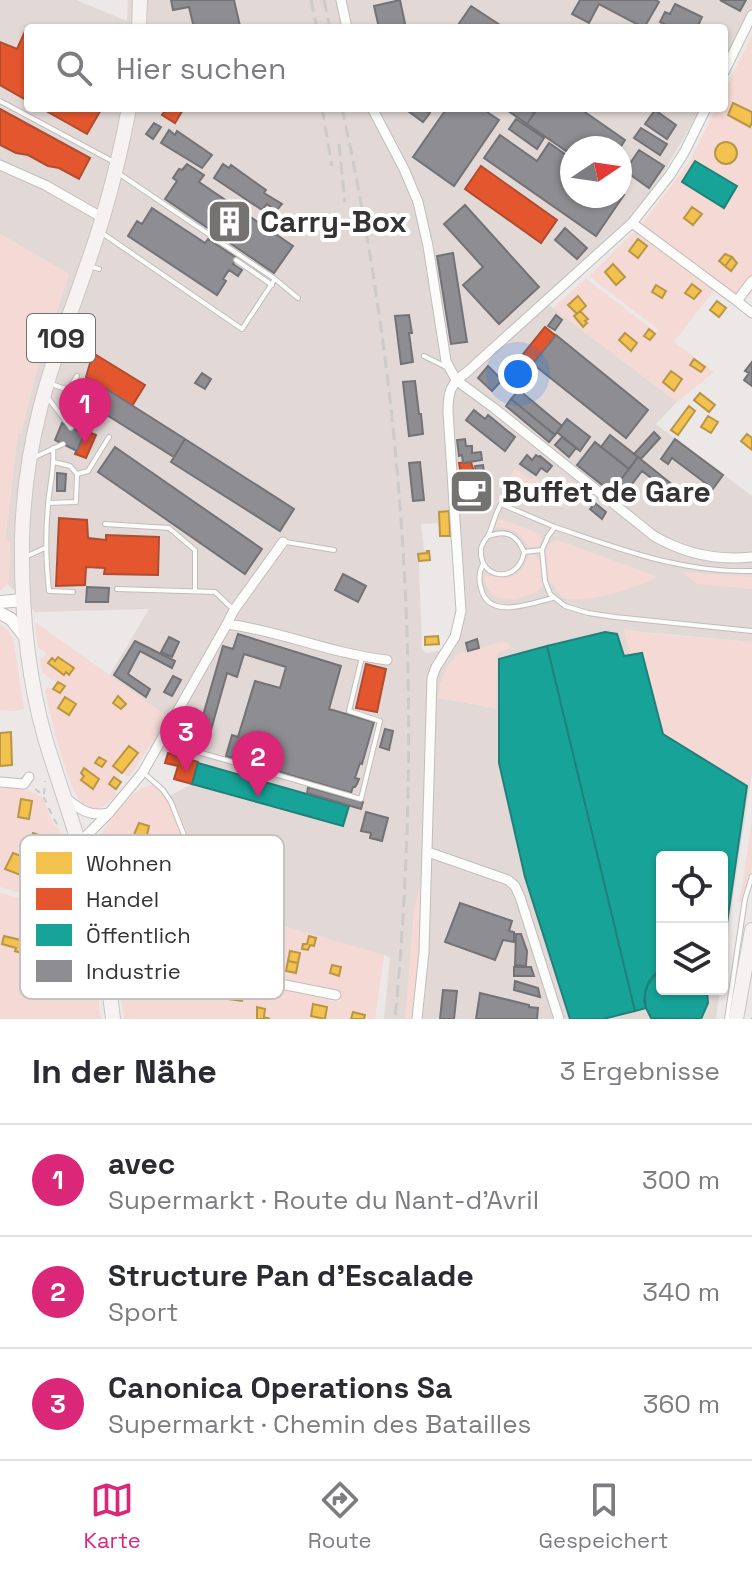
<!DOCTYPE html>
<html lang="de">
<head>
<meta charset="utf-8">
<style>
  body { margin:0; font-family:"Space Grotesk",sans-serif; background:#f7f7f7; color:#2b2b33 }
  .controls { position:absolute; right:24px; bottom:24px; display:grid; overflow:hidden; border-radius:8px; box-shadow:0 2px 6px #0004 }
  .controls button { width:72px; height:72px; display:grid; place-items:center; padding:0; border:0; border-bottom:2px solid #e1e1e2; background:#fff; color:#2b2b33; font:40px sans-serif }
  .compass { position:absolute; left:560px; top:136px; width:72px; height:72px; border-radius:50%; background:#fff; box-shadow:0 2px 6px #0004; rotate:77deg }
  .you { position:absolute; left:518px; top:374px; width:28px; height:28px; margin:-20px; border:6px solid #fff; border-radius:50%; background:#1a73e8; box-shadow:0 0 0 12px #1a73e833 }
  .badge { display:grid; place-items:center; width:52px; height:52px; border-radius:50%; background:#db2777; color:#fff; font-size:26px; font-weight:700 }
  .pin { position:absolute; translate:-50% -66px; filter:drop-shadow(0 2px 4px #0008) }
  .pin::after { content:''; position:absolute; top:42px; width:28px; height:24px; background:inherit; clip-path:polygon(0 0,100% 0,50% 100%) }
  .list { margin:0; padding:0; list-style:none }
  h2 { display:flex; justify-content:space-between; align-items:center; height:104px; margin:0; padding:0 32px; font-size:34px }
  h2 small { font-size:26px; font-weight:400; color:#7c7c81 }
  .list li { display:grid; grid-template-columns:52px 1fr auto; gap:24px; align-items:center; box-sizing:border-box; height:112px; padding:0 32px; border-top:2px solid #e1e1e2 }
  .list b { display:block; font-size:30px; white-space:nowrap }
  .list p { margin:0; font-size:26px; white-space:nowrap; color:#7c7c81 }
  .list em { font-size:26px; font-style:normal; color:#7c7c81 }
  .icon { flex:none; width:44px; height:44px; fill:none; stroke:currentColor; stroke-width:2; stroke-linecap:round; stroke-linejoin:round }
  .map { position:relative; flex:none; width:752px; height:1019px; overflow:hidden }
  .search { position:absolute; background:#fff; box-shadow:0 2px 6px #0004; left:24px; right:24px; top:24px; height:88px; display:flex; align-items:center; gap:20px; box-sizing:border-box; padding:0 28px; border-radius:8px; color:#7c7c81; font-size:30px }
  .sheet { height:440px; background:#fff }
  nav { display:flex; justify-content:space-around; align-items:center; box-sizing:border-box; height:112px; border-top:2px solid #e1e1e2; background:#fff; font-size:22px; color:#7c7c81 }
  nav a { display:grid; justify-items:center; gap:4px }
  nav .on { color:#db2777 }
  .map>svg:first-child { display:block }
</style>
</head>
<body>
<div class="map">
<svg width="752" height="1019" viewBox="0 0 752 1019">
  <rect width="100%" height="100%" fill="#ebe8e7"/>
  <!-- built -->
  <path fill="#e2d9d7" fill-rule="evenodd" d="M0 0H76L127 21 128 0H752V9L724 64V28H28V108H701L657 184 633 215 612 238 543 299 553 308 677 402 656 424 752 496V642L642 632 752 771 722 972V857H662V989H720L716 1019H384L390 957 186 898 174 955 175 959 140 952 153 890 167 892 185 829 169 796 192 784 198 762 150 747 167 717 109 676 149 609 35 612 8 584 10 542 5 540 18 432 21 433 35 376 69 274 0 234ZM572 148H620V196H572ZM450 511 457 600 450 649 426 653 422 650 419 562 430 560 429 551 424 550 421 524 439 523V512ZM497 653 495 708 439 698 440 685 444 674 457 655Z"/>
  <!-- green -->
  <path fill="#f4d9d4" d="M752 35V277L738 294 733 295 643 226V223L690 161 716 108H724V92Z
    M633 233H637L659 251 662 249 714 290 674 342 714 372 677 402 553 308 586 279 657 333 659 330 589 276Z
    M0 234 69 274 35 376 21 433H18L5 539 10 542 9 579 8 584 0 591Z
    M516 468 531 480 534 476 546 486 544 489 570 510 502 486Z
    M501 519 541 534 542 540 539 546 529 547C519 532 515 529 496 527L497 521Z
    M557 540 656 576 654 579C630 589 589 604 563 598L549 580 546 550 550 543Z
    M529 555H535L541 562 543 584 538 591C516 601 491 608 484 578L485 575C510 578 519 582 529 555Z
    M684 572 752 577V589L698 584 685 575Z
    M35 622 168 717 130 776H127L122 773 118 779 121 782 115 791 116 795C108 804 97 814 84 805 68 794 50 713 45 691L47 688 53 689 57 683 42 672 40 660 47 654 38 647Z
    M0 624 8 630 13 638 24 709 15 711 0 710Z
    M624 629 655 634 752 642V771L749 788 663 734 643 653 630 655Z
    M501 642 509 643 511 648 497 653 496 708 438 698C440 684 444 666 456 656 463 651 492 645 501 642Z
    M150 785C171 791 176 811 186 829L175 864 96 842C110 822 126 792 150 785Z
    M0 788C13 788 36 788 44 801 50 812 49 822 60 830V833L65 835 84 904 80 908 75 909 0 887Z
    M752 819V868L740 903 738 902 741 893Z
    M421 881 418 970 414 1019H405L414 910Z
    M0 893 87 918 101 1019H0Z
    M185 898 384 955 375 1019H124L116 956 119 954 329 997 331 1001 338 1002 341 999 340 991 337 989 331 991 258 975 259 967 247 965 245 972 175 959 174 955Z"/>
  <!-- homes -->
  <path fill="#f2c14e" stroke="#b99646" stroke-width="2" d="M733 103 752 112V122L750 127 728 115Z
    M715 153a11 11 0 1 1 22 0a11 11 0 1 1-22 0Z
    M692 207 702 214 693 225 684 218Z
    M638 239 647 246 638 258 629 251Z
    M725 254 732 257 725 266 719 261Z
    M732 257 737 263 731 271 725 266Z
    M613 264 625 277 616 285 605 272Z
    M692 284 701 291 694 299 685 293Z
    M656 285 666 291 662 298 652 292Z
    M578 296 586 306 577 314 568 305Z
    M717 301 726 308 719 317 710 310Z
    M580 311 588 319 585 321 587 323 583 327 574 316Z
    M649 329 655 334 650 340 644 336Z
    M625 333 637 343 631 351 619 340Z
    M694 359 705 367 701 372 690 365Z
    M671 371 682 379 674 391 663 382Z
    M700 393 715 405 709 412 694 400Z
    M689 406 695 411 678 435 671 430Z
    M708 416 718 422 711 433 701 427Z
    M747 434 752 438V450L741 441Z
    M449 511 450 536H440L439 512Z
    M427 551H429L430 560 419 561 418 554 427 553Z
    M438 636 439 644 425 645V637Z
    M58 657 74 668 69 675 66 672 64 675 48 663 52 658 55 661Z
    M58 682 65 686 60 693 53 689Z
    M118 696 126 704 121 709 113 703Z
    M65 697 76 704 69 715 58 708Z
    M11 732 12 765 0 766V733Z
    M129 746 138 753 122 773 113 766Z
    M99 757 106 761 102 767 95 763Z
    M84 768 99 779 93 789 81 780 84 776 81 773Z
    M114 777 121 782 116 789 109 784Z
    M21 799 32 801 29 819 18 817Z
    M139 823 149 826 146 840 133 837Z
    M33 833 42 836 39 846 30 844Z
    M13 853 29 859 23 876 5 869Z
    M4 936 25 941 21 953 15 951 16 948 2 944Z
    M309 936 316 938 314 946 310 945 308 950 302 949 303 944H307Z
    M290 951 300 953 298 963 288 961Z
    M288 961 298 963 296 973 286 971Z
    M332 965 341 967 339 976 330 973Z
    M229 988 240 990 239 995 243 996 242 1001 227 999Z
    M313 1004 327 1007 325 1019 311 1016Z
    M257 1007 265 1009 264 1017 270 1019H257Z
    M353 1012 365 1015 364 1019H351Z"/>
  <!-- shops -->
  <path fill="#e4572e" stroke="#b04c30" stroke-width="2" d="M27 27 30 28H28V101L0 85V42L17 49Z
    M41 108H102L87 134Z
    M167 108H184L175 123 162 115Z
    M0 109 90 158 79 179 59 168 48 166 28 155 16 153 0 145Z
    M481 166 557 220 541 243 465 189Z
    M545 327 556 336 534 363 523 354Z
    M93 353 145 385 132 406 86 377Z
    M86 431 96 435 86 458 75 454Z
    M471 462 476 479H473L475 492 473 495 469 496 470 503H463L460 480H462L459 463Z
    M59 518 87 520 88 538 106 540V535L159 537 158 575 104 574 105 568 86 567 85 585 56 586Z
    M366 664 386 669 377 712 356 708Z
    M168 753 198 762 192 784 174 779 178 766 165 763Z"/>
  <!-- public -->
  <path fill="#17a398" stroke="#20817a" stroke-width="2" d="M695 161 737 186 724 208 682 182Z
    M605 632 617 634 624 656 642 653 663 734 747 786 722 957V857H662V970L654 975 646 988 644 1001 646 1008 635 1011 547 646Z
    M547 646 635 1011 603 1019H570L525 877 499 763V659Z
    M198 763 349 806 343 826 192 784Z
    M662 970V989H707L708 1003 701 1019 651 1018 646 1008 645 994 649 981Z"/>
  <!-- industry -->
  <path fill="#8d8d92" stroke="#737276" stroke-width="2" d="M171 0H234L240 26 231 28H194L189 7 173 10Z
    M400 0 406 28H379L374 6Z
    M580 0H656L659 2 644 28 599 4 589 23 572 14Z
    M720 0H746L740 11Z
    M675 4 702 17 697 28H673L660 22 665 12 670 14Z
    M471 6 500 25 498 28H456Z
    M404 108H423L430 113 423 122Z
    M447 108H481L499 120 454 186 413 157Z
    M504 108H527L534 113 527 124Z
    M538 108H579L625 140 620 148H572V155L527 124Z
    M655 110 676 125 667 139 645 124Z
    M516 119 544 138 537 149 509 129Z
    M154 123 161 127 153 139 146 134Z
    M641 128 667 144 660 155 634 138Z
    M169 130 175 135 177 131 212 155 202 168 161 143Z
    M500 135 537 161 549 143 572 159V196H620V193L624 195 596 236 484 158Z
    M639 150 664 166 649 188 625 171Z
    M187 164 204 175 199 182 293 246 274 273 165 199 177 181 173 178 179 169 182 170Z
    M223 164 229 168 231 165 266 190 264 193 282 204 276 211 267 204 262 210 214 178Z
    M465 205 539 287 499 324 463 285 483 267 444 224Z
    M152 208 205 243 208 239 237 258 233 264 242 270 238 276 229 270 223 279 226 281 217 295 128 236 137 221 142 224Z
    M565 228 587 248 577 259 555 240Z
    M453 253 467 342 451 344 437 256Z
    M409 315 412 333H409L413 362 401 364 395 316Z
    M556 315 562 320 555 330 548 326Z
    M556 335 648 410 626 438 533 364Z
    M752 362V386L744 380 749 373 745 371Z
    M488 366 502 380 492 391 478 378Z
    M202 373 211 379 205 389 195 383Z
    M89 378 185 439 174 457 83 400Z
    M415 381 419 414H421L423 434 409 436 403 382Z
    M519 390 562 426 555 435 511 399Z
    M511 399 555 435 549 442 506 406Z
    M474 410 485 419 488 415 515 437 505 451 466 420Z
    M567 419 590 437 580 451 557 432Z
    M62 423 84 434 77 451 55 440Z
    M654 432 660 438 641 459 634 454Z
    M610 435 638 457 629 469 601 447Z
    M562 437 576 448 569 457 555 445Z
    M185 439 294 509 280 531 171 462Z
    M465 439 466 446H472V453L481 452 482 460 463 463 462 455 459 456 457 440Z
    M675 439 723 475 710 493 705 490 708 485 672 458 668 464 661 459Z
    M595 442 629 469 611 492 577 465Z
    M115 447 262 549 245 574 98 472Z
    M527 455 532 460 536 455 539 457 540 456 552 466 547 472 541 468 536 475 520 464Z
    M638 457 684 494 682 496 676 491 672 494 642 471 622 497 613 490Z
    M420 462 424 500 413 501 409 463Z
    M483 465 487 496 478 497 475 466Z
    M57 473 66 474 65 491H57Z
    M595 503 606 512 602 519 590 509Z
    M343 574 366 586 358 602 335 590Z
    M87 587 109 588 108 602H86Z
    M238 634 341 666 329 709 374 722 362 764 360 763 355 778 359 779 357 784 355 787H353L351 793 226 756 232 735 238 737 255 681 280 688 286 667 244 654 237 677 227 673 211 730 200 726 223 646 233 649Z
    M169 637 179 642 172 657 161 652Z
    M477 639 479 648 468 651 466 643Z
    M135 641 175 661 172 668 140 651 128 674 150 689 146 697 114 675Z
    M173 676 181 680 172 696 164 692Z
    M385 729 393 731 389 750 380 747Z
    M187 730 198 733 194 747 183 744Z
    M308 787 363 802 361 809 307 793Z
    M366 812 388 818 382 841 370 838 371 833 361 831Z
    M460 903 512 921 509 931 514 932V942L503 940 495 960 445 942Z
    M516 934H521L527 951 526 966 515 965Z
    M514 967H531L534 976H514Z
    M515 981 538 988 540 997 514 990Z
    M443 990 457 991 454 1019H440Z
    M480 993 529 1005V1007L538 1008 537 1019H476Z"/>
  <g fill="none" stroke-linecap="round" stroke-linejoin="round">
    <defs>
      <path id="service" d="M0 101 114 162
        M102 233 242 329 275 279 118 173
        M236 260 272 285
        M89 266 99 269
        M275 279 298 298
        M424 356 446 367
        M49 383 68 390 77 376
        M48 398 71 428
        M53 448C55 468 49 487 48 506 45 535 46 562 49 591L73 592
        M35 457 63 444
        M77 474 88 471 109 437
        M48 503 76 502 77 474 70 466 54 462
        M105 524 169 528 195 550V591
        M489 536C506 529 517 535 524 552L542 550
        M286 542 334 550
        M524 552C519 584 479 580 481 550 481 543 487 539 489 534 494 522 494 516 501 504L555 527
        M25 557 45 548
        M483 564C479 572 478 579 481 588 488 621 532 603 553 598
        M752 571C682 573 620 549 555 527L548 536 542 550 545 581 550 594 565 606 588 613 615 617 752 631
        M117 589 215 592 234 610
        M164 741 184 748 361 799 380 721 349 711 362 657
        M145 774 163 790 171 802 208 896
        M727 1019 745 899 752 876"/>
      <path id="minor" d="M341 0 347 28
        M724 72 752 15
        M372 108 404 169 418 202 428 246 446 361 456 380 494 408 654 536C685 554 716 561 752 557
        M0 165 45 185 103 218
        M632 223 737 301 752 281
        M737 301 752 313
        M227 624 234 610 283 542
        M0 782 24 784 29 777
        M66 798C80 810 90 817 109 813
        M79 843 109 813 143 772 227 624C281 631 332 654 387 660
        M428 852 508 880 515 886 520 897 559 1019
        M104 950 114 951 336 995
        M417 1019 424 952 432 678 436 667 455 637 461 611 448 412C448 392 450 384 467 372L632 223 670 175 685 151 706 108"/>
      <path id="secondary" d="M0 602 23 600
        M0 613 11 619 26 638"/>
      <path id="primary" d="M139 28 140 0
        M113 1019C108 975 102 931 91 888 79 837 60 788 45 738 27 674 21 607 22 540 23 496 29 452 40 409 56 344 83 283 102 220 113 183 122 146 129 108
        M736 1019 752 930"/>
    </defs>
    <!-- service casing -->
    <use href="#service" stroke="#c0bdbd" stroke-width="6"/>
    <!-- minor casing -->
    <use href="#minor" stroke="#c0bdbd" stroke-width="11"/>
    <!-- secondary casing -->
    <use href="#secondary" stroke="#c0bdbd" stroke-width="14"/>
    <!-- primary casing -->
    <use href="#primary" stroke="#c8c6c6" stroke-width="16"/>
    <!-- path -->
    <path stroke="#cac9c9" stroke-width="2" stroke-dasharray="6 6" stroke-linecap="butt" d="M35 789C50 798 48 817 61 828
      M44 794 45 781"/>
    <!-- service -->
    <use href="#service" stroke="#fcfcfb" stroke-width="4"/>
    <!-- minor -->
    <use href="#minor" stroke="#fcfcfb" stroke-width="9"/>
    <!-- secondary -->
    <use href="#secondary" stroke="#fcfcfb" stroke-width="12"/>
    <!-- primary -->
    <use href="#primary" stroke="#f6f2f1" stroke-width="14"/>
    <!-- tram -->
    <path stroke="#cccaca" stroke-width="2" d="M752 1019V1018"/>
    <!-- rail -->
    <path stroke="#cccaca" stroke-width="3" stroke-dasharray="12 6" stroke-linecap="butt" d="M311 0 317 28
      M324 0 330 28
      M322 108 332 166
      M342 108C407 407 424 715 395 1019
      M339 144 345 202"/>
  </g>
  <!-- icons -->
  <defs>
    <symbol id="building-square" viewBox="-11 -11 22 22"><rect x="-9" y="-9" width="18" height="18" rx="4" fill="#757272" stroke="#fff"/><path d="M-4-6H4V6H1V3H-1V6H-4ZM-2.5-4.3h1.7v1.8h-1.7ZM.8-4.3h1.7v1.8H.8ZM-2.5-1h1.7V.8h-1.7ZM.8-1h1.7V.8H.8Z" fill="#fff"/></symbol>
    <symbol id="cafe-square" viewBox="-11 -11 22 22"><rect x="-9" y="-9" width="18" height="18" rx="4" fill="#757272" stroke="#fff"/><path d="M-5.5-4.5H6V0H3Q3 3.5 0 3.5H-2.5Q-5.5 3.5-5.5 0ZM3-3.2v2h1.7v-2ZM-6 4.5H4V6H-6Z" fill="#fff"/></symbol>
  </defs>
  <g fill-rule="evenodd">
    <use href="#building-square" x="204" y="196" width="51" height="51"/>
    <use href="#cafe-square" x="446" y="466" width="51" height="51"/>
  </g>
  <g text-anchor="middle" stroke-width="8" stroke-linejoin="round" paint-order="stroke">
    <!-- shield labels -->
    <rect fill="#fff" stroke="#727070" stroke-width="2" x="27" y="314" width="68" height="48" rx="6"/>
    <g font-size="28" font-weight="bold" fill="#353333">
      <text x="61" y="348">109</text>
    </g>
    <!-- poi labels -->
    <g font-size="30" font-weight="bold" fill="#353333" stroke="#fff" text-anchor="start">
      <text x="260" y="232">Carry-Box</text>
      <text x="502" y="502">Buffet de Gare</text>
    </g>
  </g>
  <!-- legend -->
  <rect x="20" y="835" width="264" height="164" rx="12" fill="#fff" stroke="#c2c2c2" stroke-width="2"/>
  <rect x="36" y="852" width="36" height="22" fill="#f2c14e"/>
  <rect x="36" y="888" width="36" height="22" fill="#e4572e"/>
  <rect x="36" y="924" width="36" height="22" fill="#17a398"/>
  <rect x="36" y="960" width="36" height="22" fill="#8d8d92"/>
  <g font-size="22" fill="#353333">
    <text x="86" y="871">Wohnen</text>
    <text x="86" y="907">Handel</text>
    <text x="86" y="943">Öffentlich</text>
    <text x="86" y="979">Industrie</text>
  </g>
</svg>
<div class="controls">
<button><svg class="icon" aria-label="locate" viewBox="0 0 24 24"><circle cx="12" cy="12" r="6"/><path d="M12 2v4M12 18v4M2 12h4M18 12h4"/></svg></button>
<button><svg class="icon" aria-label="layers" viewBox="0 0 24 24"><path d="M12 4l9 5-9 5-9-5zM3 14l9 5 9-5"/></svg></button>
</div>
<svg class="compass" viewBox="-18 -18 36 36"><path d="M0-13l5 13h-10z" fill="#e53935"/><path d="M0 13l5-13h-10z" fill="#7c7c81"/></svg>
<div class="you"></div>
<div class="pin badge" style="left:85px;top:444px">1</div>
<div class="pin badge" style="left:258px;top:797px">2</div>
<div class="pin badge" style="left:186px;top:772px">3</div>
<div class="search"><svg class="icon" aria-label="search" viewBox="0 0 24 24"><circle cx="10" cy="10" r="6"/><path d="M15 15l6 6"/></svg>Hier suchen</div>
</div>
<section class="sheet">
<h2>In der Nähe<small>3 Ergebnisse</small></h2>
<ul class="list">
<li><span class="badge">1</span><div><b>avec</b><p>Supermarkt · Route du Nant-d'Avril</p></div><em>300 m</em></li>
<li><span class="badge">2</span><div><b>Structure Pan d'Escalade</b><p>Sport</p></div><em>340 m</em></li>
<li><span class="badge">3</span><div><b>Canonica Operations Sa</b><p>Supermarkt · Chemin des Batailles</p></div><em>360 m</em></li>
</ul>
</section>
<nav>
<a class="on"><svg class="icon" aria-label="map" viewBox="0 0 24 24"><path d="M3 6l6-2 6 2 6-2v14l-6 2-6-2-6 2zM9 4v14M15 6v14"/></svg>Karte</a>
<a><svg class="icon" aria-label="directions" viewBox="0 0 24 24"><path d="M12 3l9 9-9 9-9-9zM9 14v-3h6M13 9l2 2-2 2"/></svg>Route</a>
<a><svg class="icon" aria-label="saved" viewBox="0 0 24 24"><path d="M7 4h10v16l-5-4-5 4z"/></svg>Gespeichert</a>
</nav>
</body>
</html>
